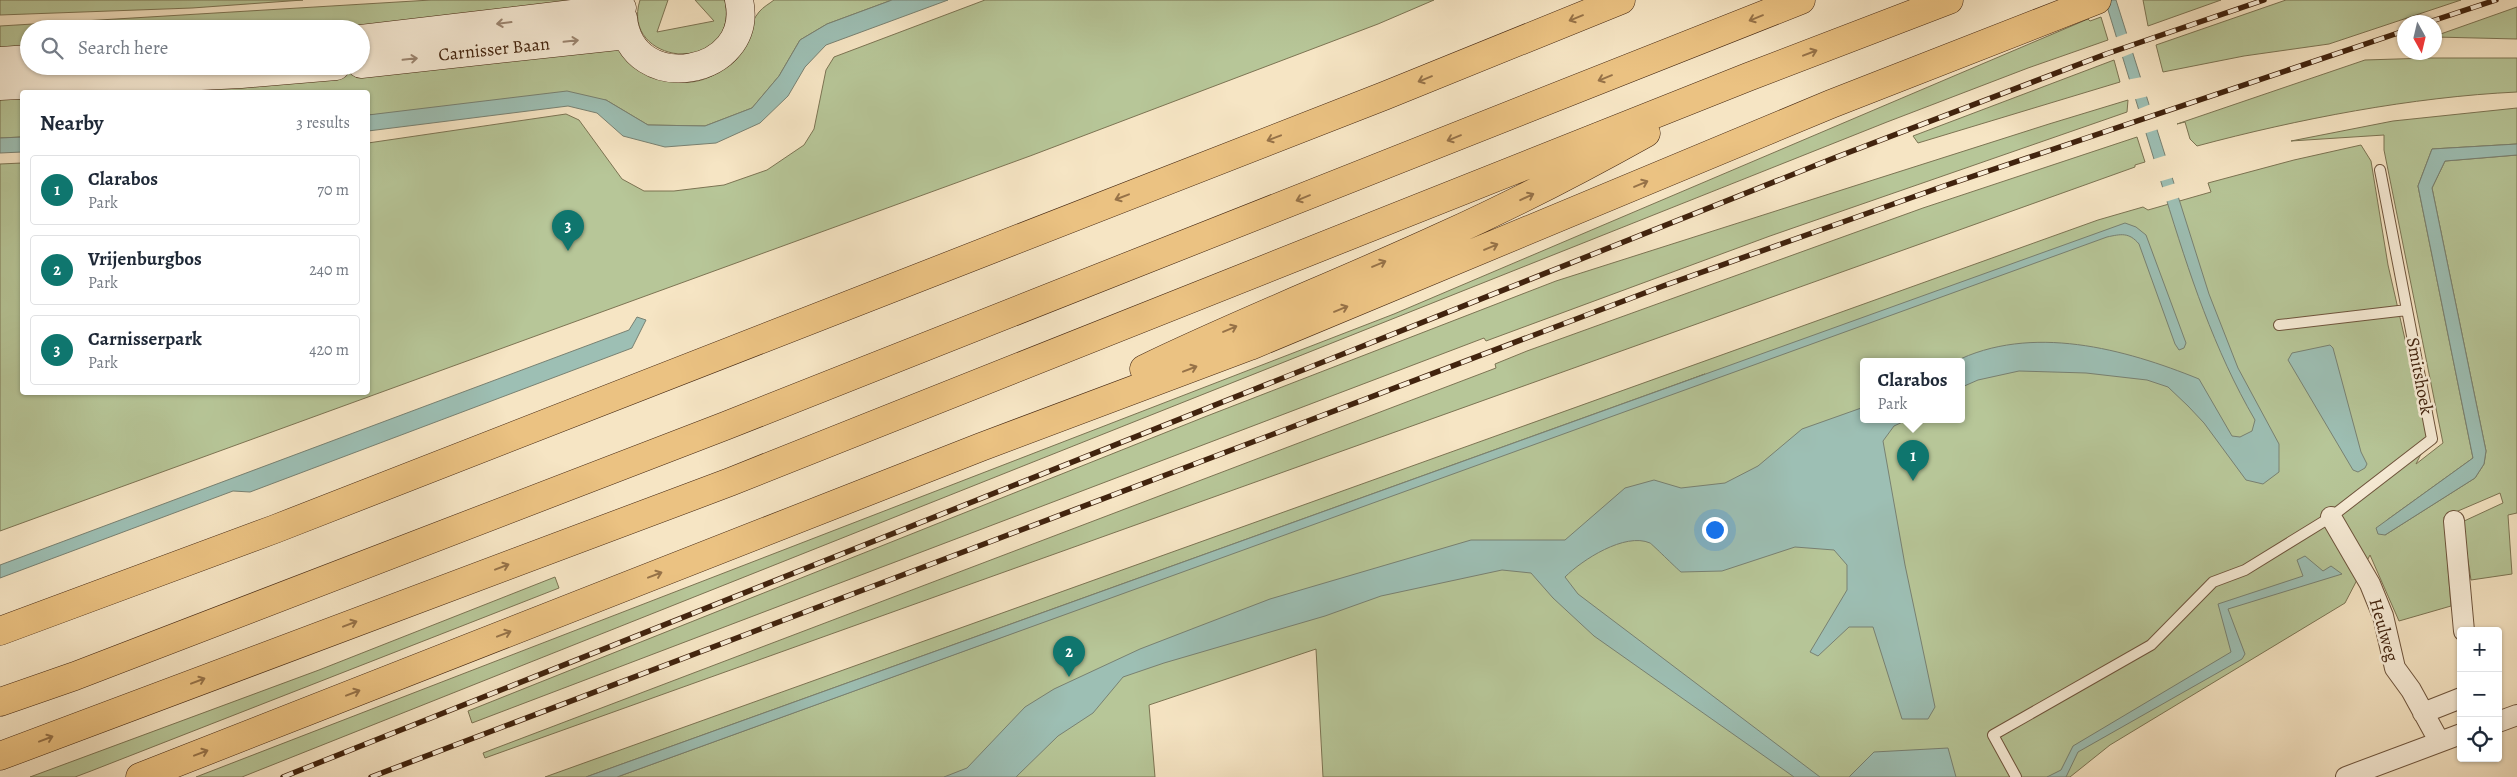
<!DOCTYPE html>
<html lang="en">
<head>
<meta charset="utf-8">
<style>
  body { margin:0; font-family:Alegreya,serif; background:#f6f6f7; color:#1f2937 }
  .controls { position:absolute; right:15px; bottom:15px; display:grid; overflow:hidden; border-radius:5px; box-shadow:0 1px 4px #0004 }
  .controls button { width:45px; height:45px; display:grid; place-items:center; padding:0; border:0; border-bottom:1px solid #e0e1e3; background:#fff; color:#1f2937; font:25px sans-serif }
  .compass { position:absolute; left:2397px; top:15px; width:45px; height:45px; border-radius:50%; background:#fff; box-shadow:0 1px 4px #0004; rotate:172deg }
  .you { position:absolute; left:1714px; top:529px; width:18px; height:18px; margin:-12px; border:4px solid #fff; border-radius:50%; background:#1a73e8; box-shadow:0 0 0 8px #1a73e833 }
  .badge { display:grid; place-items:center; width:32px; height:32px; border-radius:50%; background:#0f766e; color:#fff; font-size:16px; font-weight:700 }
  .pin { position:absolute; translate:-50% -41px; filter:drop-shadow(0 1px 2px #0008) }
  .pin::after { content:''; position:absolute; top:26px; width:18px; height:15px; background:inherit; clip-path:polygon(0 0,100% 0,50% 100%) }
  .popup { position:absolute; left:1860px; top:358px; width:105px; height:65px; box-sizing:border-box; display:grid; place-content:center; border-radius:5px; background:#fff; filter:drop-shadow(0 1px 4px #0005); font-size:16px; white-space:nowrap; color:#747a83 }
  .popup b { font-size:19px; color:#1f2937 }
  .popup::after { content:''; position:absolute; left:50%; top:100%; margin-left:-10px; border:10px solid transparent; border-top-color:#fff }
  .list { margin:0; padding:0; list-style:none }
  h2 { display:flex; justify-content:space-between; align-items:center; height:65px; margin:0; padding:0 20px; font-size:21px }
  h2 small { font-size:16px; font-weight:400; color:#747a83 }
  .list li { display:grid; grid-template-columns:32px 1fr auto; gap:15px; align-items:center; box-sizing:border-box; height:70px; margin:0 10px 10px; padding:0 10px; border:1px solid #e0e1e3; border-radius:5px }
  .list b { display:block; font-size:19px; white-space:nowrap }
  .list p { margin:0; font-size:16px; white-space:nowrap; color:#747a83 }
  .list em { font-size:16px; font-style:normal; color:#747a83 }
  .icon { flex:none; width:28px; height:28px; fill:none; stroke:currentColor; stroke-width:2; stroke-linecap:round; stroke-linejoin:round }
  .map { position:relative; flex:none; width:2517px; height:777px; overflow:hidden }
  .search { position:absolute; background:#fff; box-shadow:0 1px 4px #0004; left:20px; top:20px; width:350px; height:55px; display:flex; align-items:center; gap:12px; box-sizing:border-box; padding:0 18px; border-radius:28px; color:#747a83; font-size:19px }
  .panel { position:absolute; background:#fff; box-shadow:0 1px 4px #0004; left:20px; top:90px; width:350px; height:305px; border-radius:5px }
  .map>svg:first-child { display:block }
</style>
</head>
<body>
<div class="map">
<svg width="2517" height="777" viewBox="0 0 2517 777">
  <rect width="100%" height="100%" fill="#f6e5c4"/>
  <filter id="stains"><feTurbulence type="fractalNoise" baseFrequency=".004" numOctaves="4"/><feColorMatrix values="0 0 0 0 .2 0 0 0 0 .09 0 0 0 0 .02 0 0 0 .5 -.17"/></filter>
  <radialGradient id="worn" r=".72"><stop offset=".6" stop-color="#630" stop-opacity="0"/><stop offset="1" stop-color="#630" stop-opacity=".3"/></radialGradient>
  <!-- green -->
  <path fill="#b7c698" stroke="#7c7453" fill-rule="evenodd" d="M0 0H303L192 8 0 15Z
    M431 0H600L361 29H29V51L0 52V26Z
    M640 0H668L657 32 714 21 695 0H725C740 78 619 66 640 0Z
    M774 0H892L827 24 800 40 779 76 752 108 705 126 648 125 606 100 368 115V92H22V137L0 138V89L359 71 615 46C643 74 682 97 720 71 725 68 732 65 736 60 747 48 749 23 759 12 763 7 769 4 774 0Z
    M985 0H1434L1378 24 1030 156 0 531V164L22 163V392H368V143L566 114 579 120 622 179 644 191H674L724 185 767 170 804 145 814 129 826 70 834 57Z
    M2143 0H2221L2148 26Z
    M2286 0H2461L2329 44 2244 56 2163 72 2156 45Z
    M2517 7V39L2435 37V36Z
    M2101 17 2108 40 2028 68 1887 122 242 777H196L1394 314 2088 19 2090 21Z
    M2428 58H2517V92C2412 97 2298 119 2197 146L2190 139 2185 122 2177 124 2365 60Z
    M2114 60 2120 82 1918 143 1913 136Z
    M2128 100 2127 112 1770 236 1486 341 1484 338 472 723 468 711 1207 416 1556 281 2049 124Z
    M2517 108V144L2432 149 2418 186 2473 458 2387 520 2385 535 2475 478 2484 464 2486 451 2432 188 2445 161 2517 155V513L2508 515 2512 574 2471 580 2462 522 2503 503 2500 493 2444 517 2451 606 2399 621 2370 555 2345 603 2110 745 2070 777H1323L1316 649 1149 705 1155 777H617L997 639 1705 374 586 777H545L2098 220 2143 207 2148 210 2211 192 2208 183 2294 160 2361 145 2371 161 2388 265 2428 440 2416 464 2443 443 2384 150V135L2291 141 2393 121ZM1864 362H1962V420H1864Z
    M2137 137 2145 162 2135 165V167L485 758 483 753 1496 368 1495 364 1527 351 1923 208Z
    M555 577 559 588 91 771 75 777H30L319 670Z"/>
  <!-- water -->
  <path fill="#9dbfb4" stroke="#788172" d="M892 0H948L826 45 805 67 788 96 760 123 716 143 665 147 623 136 597 113 568 106 368 131V115L567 91 606 100 648 125 705 126 752 108 779 76 800 40 827 24Z
    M2105 0H2116L2209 294 2238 368 2279 444V472L2263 484 2246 480 2204 423 2188 406 2168 387 2147 380 2086 373 2019 371 1978 380 1962 387V362H1954C2031 323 2125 349 2199 379L2232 436 2240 437 2252 431 2255 420C2214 350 2189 273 2165 195 2145 130 2125 65 2105 0Z
    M22 137V152L0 153V138Z
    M2517 144V155L2445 161 2432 188 2486 451 2484 464 2475 478 2385 535 2378 534 2376 528 2473 458 2418 186 2432 149Z
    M2125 223 2136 227 2146 235 2186 343 2184 348 2179 350 2175 344 2139 244C2129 232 2121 234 2107 237L617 777H586Z
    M637 317 646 320 632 348 250 492 233 491 0 578V565L629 330Z
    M2330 345 2333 348 2361 452 2367 464 2365 468 2358 472 2353 470 2288 360 2292 353Z
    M1864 407V420H1907L1894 426 1883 441 1905 565 1935 707 1928 719H1902L1873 627H1849L1818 656 1810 652 1847 590V565L1834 550 1795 547 1722 571 1681 572C1676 568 1652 544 1650 543 1625 532 1582 560 1565 577L1578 594 1820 777H1794L1594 636 1553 598 1531 573 1502 570 1381 596 1325 616 1164 663 1123 677 1093 713 1058 736 1016 777H944L967 768 1025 707 1054 689 1140 649 1197 627 1270 599 1471 540H1565L1625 488 1654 480 1681 488 1725 483 1758 466 1802 429Z
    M2305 556 2323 571 2331 566 2342 574 2228 609 2245 654 2242 659 2078 752 2066 777H2047L2061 770 2073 746 2231 652 2218 604 2303 576 2297 560Z
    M1948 748 1956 777H1849L1874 752Z"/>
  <!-- pier -->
  <path fill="#f6e5c4" d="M2128 33 2135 52 2120 58 2114 38Z
    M2142 77 2149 96 2132 100 2126 80Z
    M2151 104 2159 129 2143 134 2136 110Z
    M2167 155 2175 177 2158 182 2151 160Z
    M2176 183 2181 197 2165 202 2160 188Z"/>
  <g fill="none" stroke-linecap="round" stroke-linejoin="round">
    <defs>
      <path id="lane" d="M2279 325 2407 310
        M2016 777 1993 735 2151 645 2213 582 2245 570 2331 517 2432 439 2380 170"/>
      <path id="street" d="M2331 517 2370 584 2383 616 2395 668 2411 690 2439 741
        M2454 521 2464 631
        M2423 713 2461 698
        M2498 722 2517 715
        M2346 777 2461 734"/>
      <path id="secondary" d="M623 18C631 98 756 76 739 0
        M361 39 622 8
        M0 61 29 59
        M361 64 627 35
        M0 86 241 74 336 66"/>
      <path id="highway" d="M1144 369C1241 322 1341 283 1439 238 1510 206 1578 171 1646 133
        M0 631 275 529 1384 96 1621 0
        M0 702 75 676 725 426 1801 0
        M0 756 730 482 1748 77 1949 0
        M140 777 981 447 1250 346 1831 104 2097 0"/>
    </defs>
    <!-- lane casing -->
    <use href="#lane" stroke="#6e543c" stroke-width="12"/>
    <!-- street casing -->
    <use href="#street" stroke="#6e543c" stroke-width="22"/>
    <!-- secondary casing -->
    <use href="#secondary" stroke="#41230e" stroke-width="29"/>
    <!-- highway casing -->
    <use href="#highway" stroke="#41230e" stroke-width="29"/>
    <!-- lane -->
    <use href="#lane" stroke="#f9eed9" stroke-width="10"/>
    <!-- street -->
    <use href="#street" stroke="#f9eed9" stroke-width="20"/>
    <!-- secondary -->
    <use href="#secondary" stroke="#f9eed9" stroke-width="28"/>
    <!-- highway -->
    <use href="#highway" stroke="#ebc282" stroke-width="28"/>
    <defs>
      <path id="rail" d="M2429 22 2496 0
        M283 777 1834 158 2106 54 2264 0
        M371 777 1663 286 1944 186 2404 31"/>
    </defs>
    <!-- rail casing -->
    <use href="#rail" stroke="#41230e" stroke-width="5.5"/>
    <!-- rail -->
    <use href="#rail" stroke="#f9eed9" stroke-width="4" stroke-dasharray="11" stroke-linecap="butt"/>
  </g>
  <!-- one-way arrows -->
  <defs><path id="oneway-shaft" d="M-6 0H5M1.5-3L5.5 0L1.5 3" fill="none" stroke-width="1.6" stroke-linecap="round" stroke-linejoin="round" transform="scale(1.25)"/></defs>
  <g stroke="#967248">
    <use href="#oneway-shaft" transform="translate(1576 18) rotate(158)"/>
    <use href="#oneway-shaft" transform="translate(1756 18) rotate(158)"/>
    <use href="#oneway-shaft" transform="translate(1810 53) rotate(-21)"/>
    <use href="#oneway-shaft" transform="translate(1605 78) rotate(158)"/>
    <use href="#oneway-shaft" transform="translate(1425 79) rotate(158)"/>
    <use href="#oneway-shaft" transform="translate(1274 138) rotate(159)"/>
    <use href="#oneway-shaft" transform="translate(1454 138) rotate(158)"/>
    <use href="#oneway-shaft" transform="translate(1641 184) rotate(-23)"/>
    <use href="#oneway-shaft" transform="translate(1122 197) rotate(159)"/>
    <use href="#oneway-shaft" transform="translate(1527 197) rotate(-25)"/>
    <use href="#oneway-shaft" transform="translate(1303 198) rotate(158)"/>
    <use href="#oneway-shaft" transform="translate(1491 247) rotate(-23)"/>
    <use href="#oneway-shaft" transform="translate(1379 264) rotate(-23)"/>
    <use href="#oneway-shaft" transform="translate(1341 309) rotate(-22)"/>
    <use href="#oneway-shaft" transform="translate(1230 329) rotate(-23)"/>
    <use href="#oneway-shaft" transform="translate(1190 369) rotate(-21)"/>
    <use href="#oneway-shaft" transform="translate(502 567) rotate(-21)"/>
    <use href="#oneway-shaft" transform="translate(655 575) rotate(-21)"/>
    <use href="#oneway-shaft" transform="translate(350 624) rotate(-21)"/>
    <use href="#oneway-shaft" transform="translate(504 634) rotate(-21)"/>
    <use href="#oneway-shaft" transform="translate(198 681) rotate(-21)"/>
    <use href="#oneway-shaft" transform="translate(353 693) rotate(-21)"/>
    <use href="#oneway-shaft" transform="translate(46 739) rotate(-21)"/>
    <use href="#oneway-shaft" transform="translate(201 753) rotate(-21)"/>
  </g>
  <g stroke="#9d8874">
    <use href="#oneway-shaft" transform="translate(504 23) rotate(173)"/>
    <use href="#oneway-shaft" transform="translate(571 41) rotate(-6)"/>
    <use href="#oneway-shaft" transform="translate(410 59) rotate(-6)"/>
  </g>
  <g text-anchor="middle" stroke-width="5" stroke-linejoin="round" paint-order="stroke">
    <!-- street labels -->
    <g font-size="18" fill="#41230e" stroke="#f9eed9">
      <text transform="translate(494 49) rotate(-6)" y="6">Carnisser Baan</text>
      <text transform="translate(2420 376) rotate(79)" y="6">Smitshoek</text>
      <text transform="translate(2384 630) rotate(74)" y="6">Heulweg</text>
    </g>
  </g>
  <rect width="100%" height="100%" filter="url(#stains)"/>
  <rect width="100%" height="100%" fill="url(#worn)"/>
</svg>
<div class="controls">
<button>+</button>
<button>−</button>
<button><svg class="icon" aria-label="locate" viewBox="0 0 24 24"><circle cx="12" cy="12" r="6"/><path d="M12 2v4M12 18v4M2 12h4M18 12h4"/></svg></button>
</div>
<svg class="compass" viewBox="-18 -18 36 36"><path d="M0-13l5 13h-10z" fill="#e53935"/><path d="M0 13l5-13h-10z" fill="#747a83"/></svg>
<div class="you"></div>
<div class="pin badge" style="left:1913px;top:481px">1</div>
<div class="popup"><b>Clarabos</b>Park</div>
<div class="pin badge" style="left:1069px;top:677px">2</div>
<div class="pin badge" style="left:568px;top:251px">3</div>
<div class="search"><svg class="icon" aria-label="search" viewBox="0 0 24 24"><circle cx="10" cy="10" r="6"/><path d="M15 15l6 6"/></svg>Search here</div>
<section class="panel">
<h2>Nearby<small>3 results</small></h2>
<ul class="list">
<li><span class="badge">1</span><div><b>Clarabos</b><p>Park</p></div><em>70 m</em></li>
<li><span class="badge">2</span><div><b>Vrijenburgbos</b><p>Park</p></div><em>240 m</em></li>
<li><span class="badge">3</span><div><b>Carnisserpark</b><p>Park</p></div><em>420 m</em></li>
</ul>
</section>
</div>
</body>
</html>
